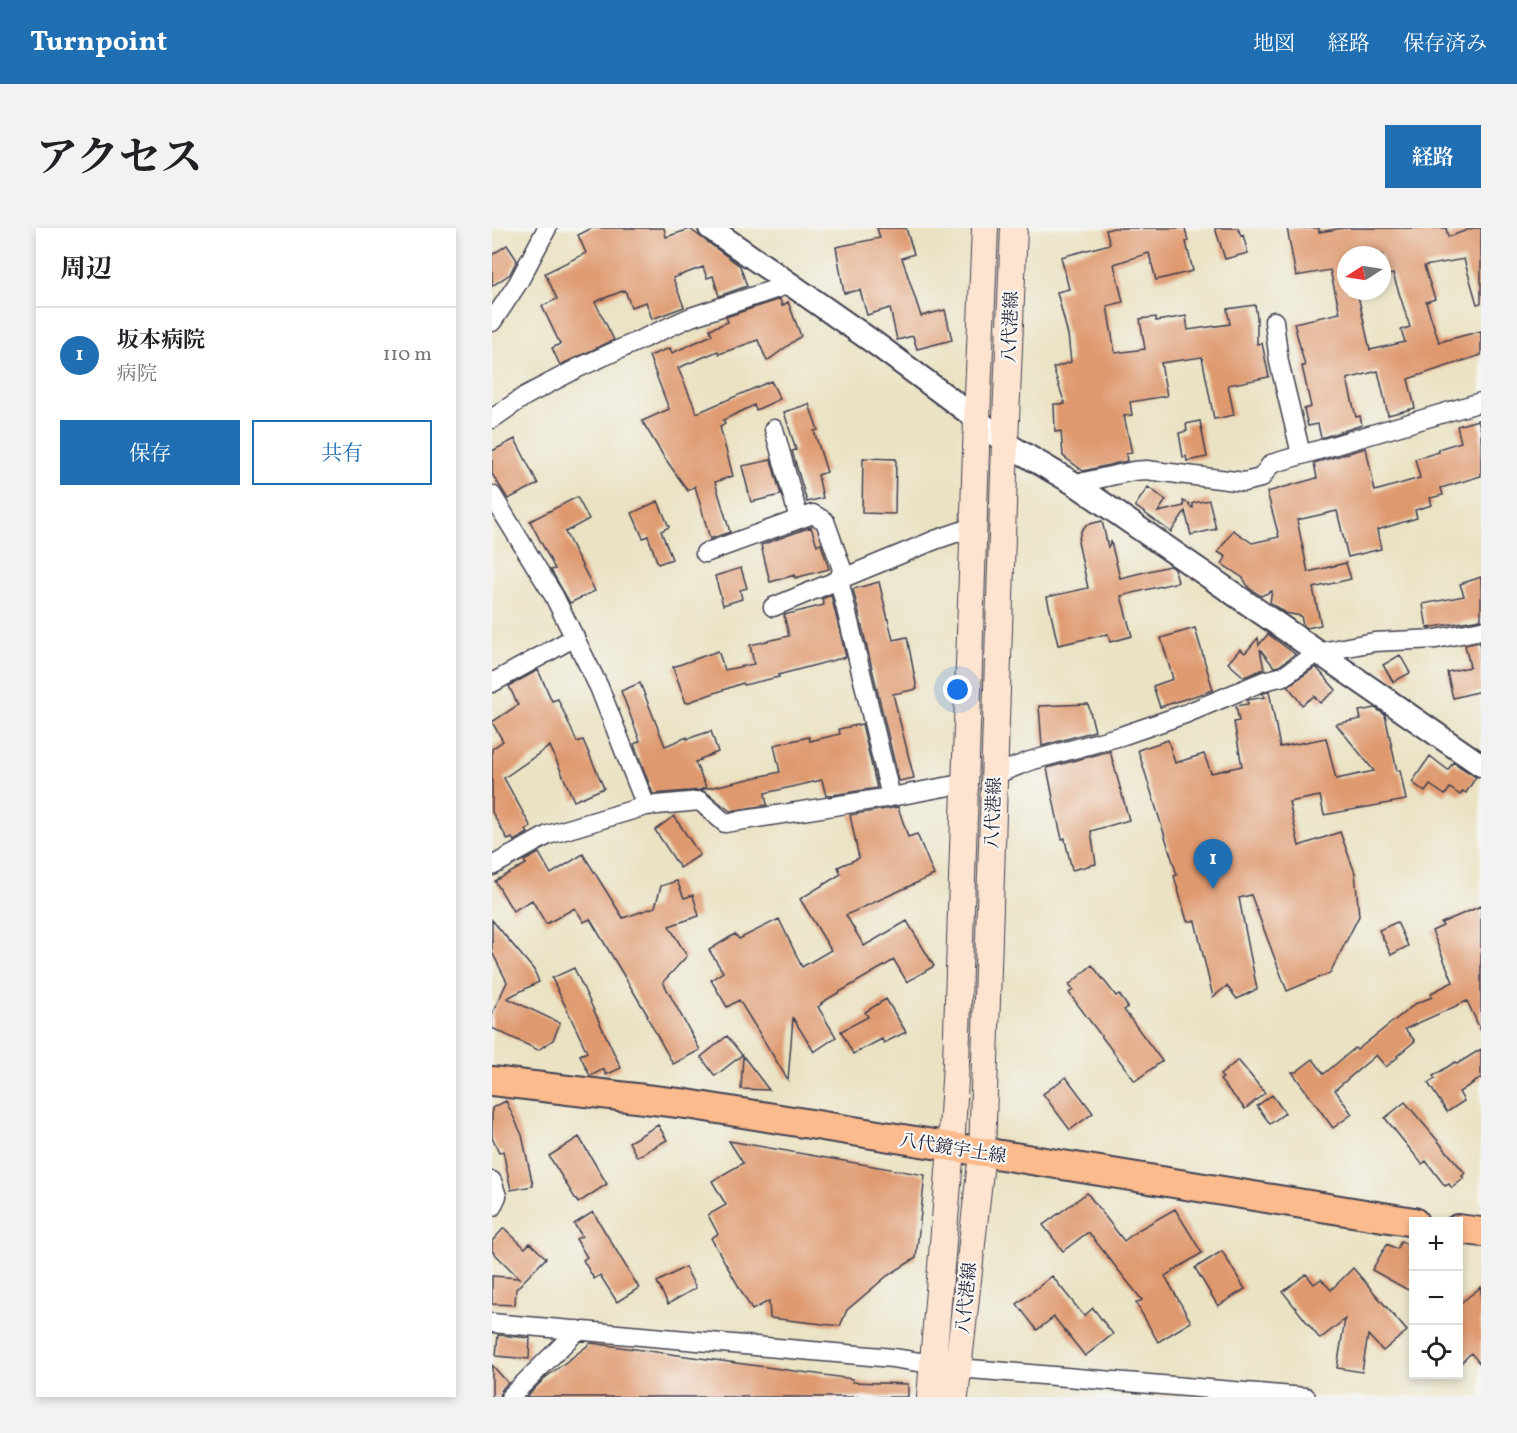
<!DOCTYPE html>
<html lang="ja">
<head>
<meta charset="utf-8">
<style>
  body { margin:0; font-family:Vollkorn,"Noto Serif JP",serif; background:#f2f2f2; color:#202124 }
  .controls { position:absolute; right:18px; bottom:18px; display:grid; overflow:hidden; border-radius:0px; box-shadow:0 3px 9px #0003 }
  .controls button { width:54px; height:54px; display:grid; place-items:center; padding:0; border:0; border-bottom:2px solid #e0e0e0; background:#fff; color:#202124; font:30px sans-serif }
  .compass { position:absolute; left:845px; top:18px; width:54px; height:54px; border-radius:50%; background:#fff; box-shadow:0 3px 9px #0003; rotate:258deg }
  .you { position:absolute; left:466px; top:462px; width:21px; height:21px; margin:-15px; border:4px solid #fff; border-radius:50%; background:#1a73e8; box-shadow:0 0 0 9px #1a73e833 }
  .badge { display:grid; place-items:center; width:39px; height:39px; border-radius:50%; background:#1f6fb2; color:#fff; font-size:20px; font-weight:700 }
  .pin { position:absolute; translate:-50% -50px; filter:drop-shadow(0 2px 3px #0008) }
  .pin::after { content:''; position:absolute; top:32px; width:21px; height:18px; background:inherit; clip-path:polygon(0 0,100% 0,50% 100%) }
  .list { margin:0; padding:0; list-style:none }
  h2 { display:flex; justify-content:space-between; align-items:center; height:78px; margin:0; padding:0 24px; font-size:26px }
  h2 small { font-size:20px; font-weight:400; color:#757577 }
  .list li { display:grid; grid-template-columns:39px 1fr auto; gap:18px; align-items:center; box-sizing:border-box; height:96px; padding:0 24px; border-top:2px solid #e0e0e0 }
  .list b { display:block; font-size:22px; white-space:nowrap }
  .list p { margin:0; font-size:20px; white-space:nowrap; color:#757577 }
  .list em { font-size:20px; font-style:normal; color:#757577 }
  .actions { display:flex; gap:12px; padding:18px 24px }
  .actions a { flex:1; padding:14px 0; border:2px solid #1f6fb2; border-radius:0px; text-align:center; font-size:21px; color:#1f6fb2 }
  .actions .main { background:#1f6fb2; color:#fff }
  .icon { flex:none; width:33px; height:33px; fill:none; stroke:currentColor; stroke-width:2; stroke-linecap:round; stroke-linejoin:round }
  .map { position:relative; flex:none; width:989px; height:1169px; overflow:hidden; border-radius:0px }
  header { display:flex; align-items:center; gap:36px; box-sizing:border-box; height:84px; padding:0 30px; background:#1f6fb2; color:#fff }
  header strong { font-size:28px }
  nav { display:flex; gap:33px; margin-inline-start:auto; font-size:21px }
  .intro { display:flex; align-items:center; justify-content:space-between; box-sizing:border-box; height:144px; padding:0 36px }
  h1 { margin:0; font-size:42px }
  .button { padding:15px 27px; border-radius:0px; background:#1f6fb2; color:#fff; font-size:21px; font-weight:700 }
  main { display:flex; gap:36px; padding:0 36px }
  aside { flex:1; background:#fff; border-radius:0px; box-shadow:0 3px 9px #0003 }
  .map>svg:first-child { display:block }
</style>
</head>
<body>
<header>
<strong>Turnpoint</strong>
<nav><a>地図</a><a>経路</a><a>保存済み</a></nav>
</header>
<div class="intro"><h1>アクセス</h1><a class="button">経路</a></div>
<main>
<aside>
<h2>周辺<small></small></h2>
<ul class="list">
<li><span class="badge">1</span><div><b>坂本病院</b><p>病院</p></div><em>110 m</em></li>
</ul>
<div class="actions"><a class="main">保存</a><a>共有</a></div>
</aside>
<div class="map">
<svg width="989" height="1169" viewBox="0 0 989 1169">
  <rect width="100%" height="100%" fill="#f6f6f2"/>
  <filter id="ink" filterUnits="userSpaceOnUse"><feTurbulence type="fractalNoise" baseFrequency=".0167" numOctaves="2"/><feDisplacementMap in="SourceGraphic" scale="12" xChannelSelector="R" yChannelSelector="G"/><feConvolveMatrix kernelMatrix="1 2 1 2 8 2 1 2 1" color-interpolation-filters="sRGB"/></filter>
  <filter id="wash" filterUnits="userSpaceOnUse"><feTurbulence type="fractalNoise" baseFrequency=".008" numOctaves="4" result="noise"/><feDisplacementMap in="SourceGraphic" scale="24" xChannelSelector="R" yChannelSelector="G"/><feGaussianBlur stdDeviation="1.35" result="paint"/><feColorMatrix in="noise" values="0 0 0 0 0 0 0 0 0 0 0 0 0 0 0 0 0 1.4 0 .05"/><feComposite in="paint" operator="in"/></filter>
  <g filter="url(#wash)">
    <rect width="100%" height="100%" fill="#eae2c3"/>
    <g id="blocks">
      <!-- building -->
      <path fill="#df996e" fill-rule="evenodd" d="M100 0H172L174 9 198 1 248 38 255 58 227 68 221 48 215 50 211 39 181 50 192 79 160 91 154 74 139 79 133 62 103 74 122 112 68 137 60 120 68 116 50 78 65 71 53 45 94 25 86 7Z
        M385 0H414L422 26 410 30 429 88 453 82 460 112 425 121 421 108 405 112 398 80 375 87 368 62 352 65 344 19 388 10Z
        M622 0H693L696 13 694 14 701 43 664 52 657 25 622 36 631 74 615 78 623 125 653 121 648 91 664 89V93L694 88 696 102 738 96 735 81 763 77 765 89V116L770 115 777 149 736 157 742 187 722 191 710 129 669 135 675 168 638 174 640 187 632 188 640 225 634 226 635 233 591 243 571 228 569 203 563 204 562 176H573L561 140 579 134 576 107 565 64 577 61 569 29 618 16 614 2Z
        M723 0H746L749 8 751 7 756 25 733 31Z
        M795 0H827V4L851 0H954L956 9 981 0H989V75L985 76 972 31 932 38 943 71 934 74 947 114 989 103V127L916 151 923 180 896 187 886 143 855 151 864 189 868 188 870 197 829 210 826 196 816 198 812 181 819 179 810 138H813L802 95 848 85 838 42 804 48ZM854 27H890V48L901 46 918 99 909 102 913 114 878 122 865 63H854Z
        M15 17 25 32 18 46 0 58V27Z
        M288 71 290 78 296 74 309 108 275 133 266 112 227 126 226 123 186 140 205 185 279 153 288 171 264 182 262 177 231 192 233 196 228 199 241 248 223 254 238 304 218 311 203 258 196 263 172 229 150 193 177 181 157 128 178 120 180 125 220 107 218 101 236 94 234 89Z
        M317 176 326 202 322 203 335 244 326 247 331 270 315 274 300 223 304 222 292 184Z
        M986 192 989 202V248L949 260 951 267 938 270 940 277 923 282 925 290 885 302 889 321 856 329 845 283 805 292 816 344 854 335 859 351 821 360 829 397 815 400 811 398 809 388 793 385 778 374 780 363 769 368 757 360 751 350 730 336 734 329 726 324 741 302 760 315 787 309 775 264 825 250 822 235 874 220 883 263 928 250 923 231 947 224 946 221 969 214 965 198Z
        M708 193 715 229 695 233 694 228 691 229 687 205 695 203 694 196Z
        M23 211 46 256 16 271 0 246V223Z
        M371 230 404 231 403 286 370 285Z
        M279 232 289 267 259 274 250 238Z
        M656 259 674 272 666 284 692 278 691 273 698 276 697 278 701 280V275L717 272 724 301 699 307 693 283 679 304 643 278Z
        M85 269 97 291 73 304 103 363 78 375 59 342 63 341 38 293Z
        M166 273 177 299 169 303 180 331 166 336 156 308 151 310 140 285Z
        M610 293 616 319 619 314 628 350 677 338 683 341 686 354 629 368 640 408 618 414 616 406 566 417 555 369 596 360 586 314 589 303 594 297Z
        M319 299 325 317 329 316 337 341 303 350V347L278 354 269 317Z
        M249 340 255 360 248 362 250 371 231 377 223 348Z
        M989 349V391L935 400 931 376 972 368 968 356Z
        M387 354 401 412 415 409 425 461 401 466 422 550 407 553 361 361Z
        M339 367 354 429 286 447 287 449 252 457 251 455 194 475 181 439 226 423 233 442 262 436 258 417 297 408 292 387 332 377 330 371Z
        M703 400 721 462 668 479 661 458 681 451 669 410Z
        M776 406 803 426 787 438 782 439 768 421 772 441 752 449 736 435 748 421 753 425 766 410 767 417Z
        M988 414 989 463 961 470 955 444 978 439 973 417Z
        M908 427 918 445 901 454 891 437Z
        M824 439 844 462 828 475 822 468 810 477 796 458Z
        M46 442 60 473 66 471 85 514 91 512 112 560 82 573 58 518 12 550 39 599 34 602 36 605 22 613 20 610 16 612 0 584V521L11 513 0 494 26 477 17 458Z
        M148 455 173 518 195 509V511L219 503 226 524 208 531 209 532 203 534 214 559 208 562 161 566 142 516 148 513 129 463Z
        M777 463 788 519 834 510 844 551 882 543 844 496 869 491 867 483 883 480 893 487 905 543 908 542 914 572 832 587 828 568 797 574 807 618 848 604 863 645 867 688 838 745 795 763 759 667 747 670 765 761 745 771 735 758 721 769 703 693H695L682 648 685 647 646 522 676 512 683 535 712 526 719 545 750 538 742 494 747 493 744 478 756 476 755 472 773 469 770 466Z
        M596 476 603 503 550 518 547 478Z
        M370 496 385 560 334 568 330 552 273 565 275 577 238 583 215 565 208 562 288 544 282 517 317 509 318 513 348 506 347 501Z
        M618 523 637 592 599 603 604 636 580 642 573 612V610L570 611 564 585 555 540Z
        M938 528 956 542 961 534 984 549 974 565 971 563 968 567 958 560 953 567 938 557 933 564 920 554Z
        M406 579 416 609 425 606 442 647 354 687 372 718 415 693 442 738 415 754 402 732 329 775 330 776 326 779 344 809 322 824 301 790 296 852 247 772 235 779 219 752 231 744 217 722 243 706 247 711 287 691 310 739 339 722 308 671 349 646 346 639 367 630 358 587Z
        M182 588 208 627 188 640 163 602Z
        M47 625 59 646 91 626 131 690 163 679 169 658 185 653 192 670 201 667 207 688 177 698 195 728 171 754 208 822 181 836 155 789 156 788 98 691 92 694 83 680 54 696 40 672 21 683 3 653 34 636 32 633Z
        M989 678V803L975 773 913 801 923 813 905 828 906 829 894 839 884 827 843 862 860 886 841 900 800 844H804L821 831 832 846 863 820 865 822 923 776 940 769 939 765 961 754 940 703 951 698 949 695Z
        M0 692 42 742 47 754 15 770 68 795 61 812 46 822 0 800V786L15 754 0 724Z
        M905 694 916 718 899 727 887 702Z
        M600 737 624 768 627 766 636 779 632 782 670 833 643 853 577 765 581 762 577 757Z
        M82 740 129 840 114 847 112 841 98 848 88 827 95 824 60 750Z
        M394 771 414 804 392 815 390 811 361 826 349 803 376 789 373 784Z
        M235 808 250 827 223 848 209 829Z
        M989 821V850L967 864 972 873 955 884 936 855 943 851 941 848 963 834 965 836Z
        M251 828 277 862 249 861Z
        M746 832 773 865 753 881 728 852 731 850 728 847Z
        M574 849 601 885 578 902 551 866Z
        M780 867 793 885 778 896 765 878Z
        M14 873 30 907 41 958 19 962 11 923 7 925 0 910V880Z
        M913 874 973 945 970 948 972 950 960 960 957 956 953 958 934 933 930 936 893 890Z
        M166 897 175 912 145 929 137 914Z
        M87 909 115 956 86 975 57 928Z
        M237 913 433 947 424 1030 395 1048 355 1082 348 1098 278 1090 277 1073 260 1082 219 1010 226 1006 216 987 234 977 220 953 251 935Z
        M595 965 632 1013 646 1002 683 981 710 1025 673 1048 699 1094 666 1114 644 1075 650 1072 597 1005H595L571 1023 551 997Z
        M101 984 147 1060 125 1074 108 1047 102 1051 91 1032 95 1029 84 1011 90 1008 82 996Z
        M12 1000 33 1020 38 1015 54 1030 24 1061 23 1077 0 1076V1048L27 1050 0 1023V1013Z
        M909 1013 921 1020V1053L916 1062 880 1042 895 1016 905 1021Z
        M730 1023 753 1061 726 1078 703 1040Z
        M193 1039 204 1060 176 1076 165 1054Z
        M861 1040 915 1103 891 1123 876 1107 870 1144 845 1140 853 1091 828 1111 791 1064 814 1046 822 1056 829 1051 839 1062Z
        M560 1048 592 1088 601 1080 621 1106 593 1128 562 1089 545 1102 525 1076Z
        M989 1059V1137L979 1125 966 1138V1077Z
        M6 1107 38 1110 37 1131 4 1128Z
        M99 1115 361 1151 360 1154 416 1156V1169H34L53 1150Z
        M0 1137 16 1155 10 1161 7 1169H0Z"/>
    </g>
  </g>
  <g filter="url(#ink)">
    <use href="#blocks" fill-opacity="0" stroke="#403f4f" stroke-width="1.5"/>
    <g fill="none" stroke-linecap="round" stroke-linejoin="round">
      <defs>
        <path id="minor" d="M782 93 787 134 809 226
          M0 94 26 55 55 0
          M0 191 33 168 86 140 199 89 298 56
          M282 201 307 291
          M583 256 641 243 654 242 752 254 769 250 779 236 989 174
          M0 267 62 368 107 459 154 578
          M213 325 321 286 333 293 350 341 347 352 399 569
          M281 379 443 312 481 299
          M0 455 83 409
          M502 547 538 533 629 508 693 486 772 453 792 448 824 425 882 414 944 411 989 402
          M0 638 56 607 154 578 208 573 233 595 399 569 474 555
          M0 953 5 968 0 979
          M0 1095 401 1130 466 1140 814 1169
          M18 1169 86 1102"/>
        <path id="tertiary" d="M218 0 384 116 485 191 513 215 583 256 989 537"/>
        <path id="secondary" d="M438 1169 459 920 464 835 485 191 493 0
          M463 1169 490 925 513 215 522 0"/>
        <path id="primary" d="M0 853 195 876 922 994
          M966 1001 989 1004"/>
      </defs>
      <!-- minor casing -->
      <use href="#minor" stroke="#403f4f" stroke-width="21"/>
      <!-- tertiary casing -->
      <use href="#tertiary" stroke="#403f4f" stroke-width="26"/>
      <!-- secondary casing -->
      <use href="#secondary" stroke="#403f4f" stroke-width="28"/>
      <!-- primary casing -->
      <use href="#primary" stroke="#403f4f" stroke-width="32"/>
      <!-- minor -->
      <use href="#minor" stroke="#fff" stroke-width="18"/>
      <!-- tertiary -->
      <use href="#tertiary" stroke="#fff" stroke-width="22"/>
      <!-- secondary -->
      <use href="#secondary" stroke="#fde4d1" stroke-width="26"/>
      <!-- primary -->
      <use href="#primary" stroke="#fbbb8d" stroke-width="28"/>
    </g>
  </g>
  <g text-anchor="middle" stroke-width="4.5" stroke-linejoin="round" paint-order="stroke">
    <!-- street labels -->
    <g font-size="18" fill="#22223b" stroke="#f6f6f2">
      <text transform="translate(518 99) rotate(-88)" y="6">八代港線</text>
      <text transform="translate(501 585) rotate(-88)" y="6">八代港線</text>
      <text transform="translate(461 920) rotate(9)" y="6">八代鏡宇土線</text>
      <text transform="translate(474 1070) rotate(-84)" y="6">八代港線</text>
    </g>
  </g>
</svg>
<div class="controls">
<button>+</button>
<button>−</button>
<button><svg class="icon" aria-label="locate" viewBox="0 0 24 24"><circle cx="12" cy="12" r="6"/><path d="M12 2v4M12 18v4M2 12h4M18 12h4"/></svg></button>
</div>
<svg class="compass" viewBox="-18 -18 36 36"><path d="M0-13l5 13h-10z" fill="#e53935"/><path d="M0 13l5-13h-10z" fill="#757577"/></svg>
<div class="you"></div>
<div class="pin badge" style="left:721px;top:661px">1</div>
</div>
</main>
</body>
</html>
